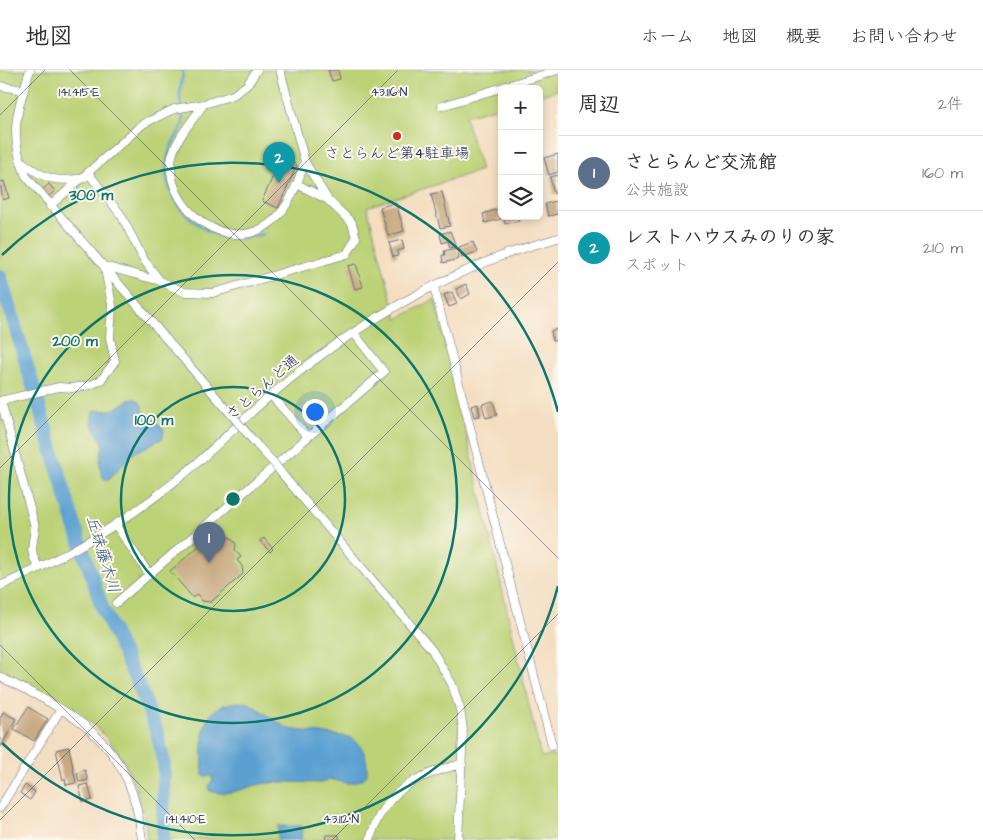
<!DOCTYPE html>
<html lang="ja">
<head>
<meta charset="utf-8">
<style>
  body { margin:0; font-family:"Architects Daughter","Klee One",sans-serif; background:#f7f7f7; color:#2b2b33 }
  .controls { position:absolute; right:15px; top:15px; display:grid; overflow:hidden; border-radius:8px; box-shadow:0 2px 8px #0003 }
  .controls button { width:45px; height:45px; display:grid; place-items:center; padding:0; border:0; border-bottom:1px solid #e1e1e2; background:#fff; color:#2b2b33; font:25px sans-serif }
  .you { position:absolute; left:314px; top:341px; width:18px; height:18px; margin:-12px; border:4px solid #fff; border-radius:50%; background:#1a73e8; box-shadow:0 0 0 8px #1a73e833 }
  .badge { display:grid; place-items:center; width:32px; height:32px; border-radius:50%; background:#1a73e8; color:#fff; font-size:16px; font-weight:700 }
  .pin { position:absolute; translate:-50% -41px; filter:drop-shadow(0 1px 2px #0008) }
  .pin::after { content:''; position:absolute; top:26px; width:18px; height:15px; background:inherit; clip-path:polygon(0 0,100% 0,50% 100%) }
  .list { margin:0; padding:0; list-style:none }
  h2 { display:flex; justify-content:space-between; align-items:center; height:65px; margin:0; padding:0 20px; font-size:21px }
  h2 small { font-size:16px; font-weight:400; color:#7c7c81 }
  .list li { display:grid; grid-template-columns:32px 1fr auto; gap:15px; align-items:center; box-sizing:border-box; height:75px; padding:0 20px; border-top:1px solid #e1e1e2 }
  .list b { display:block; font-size:19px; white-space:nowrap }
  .list p { margin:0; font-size:16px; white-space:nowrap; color:#7c7c81 }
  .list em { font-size:16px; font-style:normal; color:#7c7c81 }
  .icon { flex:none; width:28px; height:28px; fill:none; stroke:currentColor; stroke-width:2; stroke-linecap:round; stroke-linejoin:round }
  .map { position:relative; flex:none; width:558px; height:770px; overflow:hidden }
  header { display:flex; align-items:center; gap:30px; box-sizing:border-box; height:70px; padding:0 25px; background:#fff; border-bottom:1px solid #e1e1e2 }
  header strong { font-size:24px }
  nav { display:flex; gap:28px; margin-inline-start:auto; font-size:18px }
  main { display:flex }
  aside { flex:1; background:#fff }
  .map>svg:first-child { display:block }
</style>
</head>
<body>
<header>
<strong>地図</strong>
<nav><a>ホーム</a><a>地図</a><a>概要</a><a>お問い合わせ</a></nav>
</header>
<main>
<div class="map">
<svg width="558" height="770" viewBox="0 0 558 770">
  <rect width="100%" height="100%" fill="#fbf7ec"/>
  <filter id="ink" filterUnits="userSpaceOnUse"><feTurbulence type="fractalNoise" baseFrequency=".02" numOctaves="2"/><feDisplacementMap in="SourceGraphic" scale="10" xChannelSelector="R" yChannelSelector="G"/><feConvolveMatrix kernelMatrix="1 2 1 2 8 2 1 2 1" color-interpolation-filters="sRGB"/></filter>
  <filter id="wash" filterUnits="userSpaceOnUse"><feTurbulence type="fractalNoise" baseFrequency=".0096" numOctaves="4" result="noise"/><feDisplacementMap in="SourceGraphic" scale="20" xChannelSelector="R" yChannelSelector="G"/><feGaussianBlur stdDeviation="1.12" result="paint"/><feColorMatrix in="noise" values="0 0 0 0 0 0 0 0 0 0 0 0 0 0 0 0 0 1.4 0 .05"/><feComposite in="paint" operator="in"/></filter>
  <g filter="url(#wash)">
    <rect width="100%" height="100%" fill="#f4dec1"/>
    <!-- green -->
    <path fill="#bcd276" stroke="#6c806a" d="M0 0H554L558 20 539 26V19H502V36L465 46 481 100 367 137 397 249 435 229 541 687 558 685V770H147C144 722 122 673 81 645 56 628 27 615 0 601Z"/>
    <!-- water -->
    <path fill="#5ca0d1" stroke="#3c6898" d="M130 329H136L140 332 144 342 164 359 163 368 134 383 109 409H104C97 397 101 386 103 373 98 363 87 352 94 340 110 343 118 338 130 329Z
      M238 632 249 633 289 659 350 667C364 675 368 689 367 705 354 717 345 713 330 709L322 713C305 713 287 711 270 713 247 714 234 728 209 721V715L213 710 211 706H203C203 672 195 637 238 632Z
      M278 756H302L301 770H278Z"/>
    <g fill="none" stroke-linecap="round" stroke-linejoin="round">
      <!-- stream -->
      <path stroke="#5ca0d1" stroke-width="2.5" d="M182 0C184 9 180 14 180 22 179 33 184 43 183 53 181 61 174 69 171 77 159 106 172 134 195 152 217 170 237 171 263 164"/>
      <!-- river -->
      <path stroke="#5ca0d1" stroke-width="14" d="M0 206 75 456 102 537 141 621 157 662 164 693 163 770"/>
    </g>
    <g id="blocks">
      <!-- building -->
      <path fill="#c8aa83" d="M328 0H338L340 9 332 11Z
        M558 84V102L549 105 544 88Z
        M281 88 297 95 278 138 262 131Z
        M558 105V123L554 124 550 107Z
        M4 111 9 128 3 130 0 112Z
        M49 114 55 121 47 128 41 121Z
        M442 122 450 156 440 158 431 124Z
        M556 131 558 144 548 146 545 134Z
        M396 133 404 161 388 166 380 137Z
        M498 139 501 149 485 153 483 144Z
        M503 146H518L519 151 505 154Z
        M450 161 456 176 450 178 448 171 442 173 440 164Z
        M402 170 404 179 397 181 398 186 393 187 389 173Z
        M473 172 477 182 462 187 459 177Z
        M457 178 459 189 443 193 442 185H445L444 181Z
        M356 194 363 217 355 219 348 196Z
        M466 214 470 224 461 229 456 219Z
        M452 222 457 234 449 237 444 225Z
        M558 259V270L553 271 551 261Z
        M493 331 497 345 486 348 482 334Z
        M478 334 480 346 474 347 471 336Z
        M218 460 224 467H230L236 474 235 480 241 487 237 490 242 496 243 504 211 532 202 531 197 524 193 528 170 501Z
        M264 468 273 479 270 482 260 471Z
        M28 637 48 649 34 671 14 659Z
        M3 642 16 649 0 678V648Z
        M69 677 76 713 66 715 65 709 63 710 56 680Z
        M85 700 88 710 79 712 77 703Z
        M88 714 92 730 83 732 79 716Z
        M25 715 35 722 30 730 20 723Z
        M326 765H339V770H325Z"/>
    </g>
  </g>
  <g filter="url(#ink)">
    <use href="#blocks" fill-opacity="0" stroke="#676c81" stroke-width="1"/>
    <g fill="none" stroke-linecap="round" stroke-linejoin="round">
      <defs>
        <path id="minor" d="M30 0C17 42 8 63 26 106L224 336
          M0 16 24 20
          M204 34C193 50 177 67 172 86 162 132 219 182 263 158 288 144 296 116 305 92
          M442 36 558 0
          M21 91C44 109 55 113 84 108
          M89 104 121 145 144 190 160 211
          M297 114 328 130
          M50 136 143 54 174 39 204 34 233 25 247 15 257 0
          M104 196 160 211 184 222 213 223 347 184 356 168 352 153 328 130 305 92 280 0
          M434 217 552 675
          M0 331 59 317 72 318 91 315 101 310 115 291 110 268 112 235 105 199
          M1 331 35 457C33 477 28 480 39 498
          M308 367 384 302 354 263
          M257 375 273 392
          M282 404 432 580 452 614 460 639 463 660 458 770
          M115 454 149 504
          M0 516C64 488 124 453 178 409 211 383 239 352 271 325 351 256 455 195 558 168
          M116 533 308 367 271 325
          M0 607C80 646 132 673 142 770
          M0 738 61 639
          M370 770C382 722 417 704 462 694"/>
      </defs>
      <!-- minor casing -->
      <use href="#minor" stroke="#676c81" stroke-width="9"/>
      <!-- minor -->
      <use href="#minor" stroke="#fff" stroke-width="8"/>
      <defs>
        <path id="minor-bridge" d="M224 336 257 375
          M273 392 282 404"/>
      </defs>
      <!-- minor-bridge casing -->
      <use href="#minor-bridge" stroke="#676c81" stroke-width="9" stroke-linecap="butt"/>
      <!-- minor-bridge -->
      <use href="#minor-bridge" stroke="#fff" stroke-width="8"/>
    </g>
  </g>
  <!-- ticks -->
  <path fill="none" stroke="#1b2f5e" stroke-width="1" stroke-opacity="0.45" d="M70 0 558 488M0 45 45 0M0 398 398 0M0 575 195 770M0 750 558 192M332 770 558 544"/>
  <!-- distance rings -->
  <g fill="none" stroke="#0f766e" stroke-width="2.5">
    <circle cx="233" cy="429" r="112"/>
    <circle cx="233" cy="429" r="224"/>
    <path d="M558 516A336 336 0 0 1 2 673M2 185A336 336 0 0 1 558 342"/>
  </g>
  <!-- markers -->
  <circle fill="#c8321e" stroke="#fbf7ec" stroke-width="2" cx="397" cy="66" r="5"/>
  <g text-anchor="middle" stroke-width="4" stroke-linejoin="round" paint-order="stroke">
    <!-- poi labels -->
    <g font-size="15" fill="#1b2f5e" stroke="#fbf7ec">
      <text x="397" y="88">さとらんど第4駐車場</text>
    </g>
    <!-- street labels -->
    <g font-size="15" fill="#1b2f5e" stroke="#fbf7ec">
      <text transform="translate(262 317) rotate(-41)" y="5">さとらんど通</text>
    </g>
    <!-- water labels -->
    <g font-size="16" font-style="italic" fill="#325786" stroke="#fbf7ec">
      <text transform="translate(104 484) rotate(73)" y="6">丘珠藤木川</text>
    </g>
  </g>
  <g font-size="12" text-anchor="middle" fill="#1b2f5e" stroke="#fbf7ec" stroke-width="4" stroke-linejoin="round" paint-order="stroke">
    <text x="79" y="26">141.415°E</text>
    <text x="389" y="26">43.116°N</text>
    <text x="341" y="753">43.112°N</text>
    <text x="186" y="753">141.410°E</text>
  </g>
  <circle cx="233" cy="429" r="8" fill="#0f766e" stroke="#fbf7ec" stroke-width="2.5"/>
  <g font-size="15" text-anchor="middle" font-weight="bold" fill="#0f766e" stroke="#fbf7ec" stroke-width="4" stroke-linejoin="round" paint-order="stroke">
    <text x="91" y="130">300 m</text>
    <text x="75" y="276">200 m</text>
    <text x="154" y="355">100 m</text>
  </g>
</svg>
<div class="controls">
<button>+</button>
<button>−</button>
<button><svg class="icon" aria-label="layers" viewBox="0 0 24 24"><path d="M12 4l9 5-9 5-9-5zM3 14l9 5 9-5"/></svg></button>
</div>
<div class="you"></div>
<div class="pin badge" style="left:209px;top:493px;background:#5c6f8a">1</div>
<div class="pin badge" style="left:279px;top:113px;background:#0f9aa8">2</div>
</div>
<aside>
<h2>周辺<small>2件</small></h2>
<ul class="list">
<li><span class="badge" style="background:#5c6f8a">1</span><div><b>さとらんど交流館</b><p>公共施設</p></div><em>160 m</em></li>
<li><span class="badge" style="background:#0f9aa8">2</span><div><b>レストハウスみのりの家</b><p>スポット</p></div><em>210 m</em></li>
</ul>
</aside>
</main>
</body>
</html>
